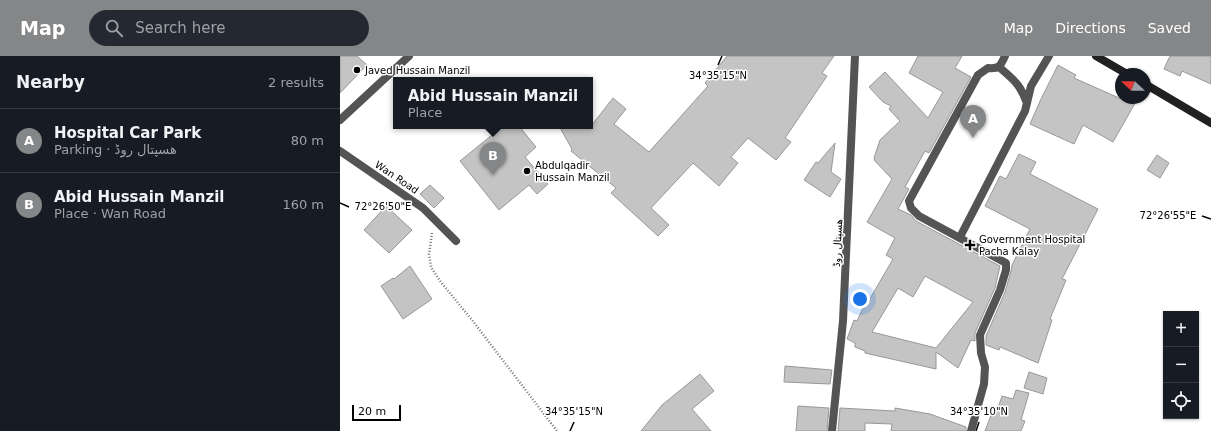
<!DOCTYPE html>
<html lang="en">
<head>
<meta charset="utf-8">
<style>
  body { margin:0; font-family:"DejaVu Sans","Noto Sans Arabic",sans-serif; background:#242831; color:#f1f3f6 }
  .controls { position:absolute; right:12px; bottom:12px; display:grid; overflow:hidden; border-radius:0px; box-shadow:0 1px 3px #0004 }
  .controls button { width:36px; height:36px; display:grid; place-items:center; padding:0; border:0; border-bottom:1px solid #363941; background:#171b24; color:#f1f3f6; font:20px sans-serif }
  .compass { position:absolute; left:775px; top:12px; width:36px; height:36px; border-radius:50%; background:#171b24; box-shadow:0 1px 3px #0004; rotate:292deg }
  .scale { position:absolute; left:12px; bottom:10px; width:49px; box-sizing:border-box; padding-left:4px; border:2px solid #000; border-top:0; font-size:11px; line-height:14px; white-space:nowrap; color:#000; -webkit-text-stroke:3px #fff; paint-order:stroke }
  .you { position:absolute; left:520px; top:243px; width:14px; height:14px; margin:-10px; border:3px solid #fff; border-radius:50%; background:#1a73e8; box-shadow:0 0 0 6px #1a73e833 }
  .badge { display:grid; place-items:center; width:26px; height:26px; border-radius:50%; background:#858687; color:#fff; font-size:13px; font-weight:700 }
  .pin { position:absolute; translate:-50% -33px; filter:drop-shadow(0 1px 2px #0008) }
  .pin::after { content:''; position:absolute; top:21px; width:14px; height:12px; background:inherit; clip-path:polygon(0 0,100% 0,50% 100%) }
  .popup { position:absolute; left:53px; top:21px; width:200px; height:52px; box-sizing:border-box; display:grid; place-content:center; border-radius:0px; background:#171b24; filter:drop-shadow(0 1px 3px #0005); font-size:13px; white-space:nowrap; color:#9ea1a6 }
  .popup b { font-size:15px; color:#f1f3f6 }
  .popup::after { content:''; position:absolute; left:50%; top:100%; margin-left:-8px; border:8px solid transparent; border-top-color:#171b24 }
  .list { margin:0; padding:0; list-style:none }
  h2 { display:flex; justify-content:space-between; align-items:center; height:52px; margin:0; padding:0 16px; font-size:17px }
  h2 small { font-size:13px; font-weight:400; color:#9ea1a6 }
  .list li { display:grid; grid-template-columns:26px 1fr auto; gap:12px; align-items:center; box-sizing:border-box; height:64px; padding:0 16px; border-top:1px solid #363941 }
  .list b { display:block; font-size:15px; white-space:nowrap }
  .list p { margin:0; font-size:13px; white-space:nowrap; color:#9ea1a6 }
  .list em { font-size:13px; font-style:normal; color:#9ea1a6 }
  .icon { flex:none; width:22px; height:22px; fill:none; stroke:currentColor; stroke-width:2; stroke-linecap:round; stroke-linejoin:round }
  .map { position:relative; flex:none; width:871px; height:375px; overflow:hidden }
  header { display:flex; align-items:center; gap:24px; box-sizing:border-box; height:56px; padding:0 20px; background:#858687; color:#fff }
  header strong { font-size:19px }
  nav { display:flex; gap:22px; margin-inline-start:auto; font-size:14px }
  .search { width:280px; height:36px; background:#242831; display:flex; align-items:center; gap:10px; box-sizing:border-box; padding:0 14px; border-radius:22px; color:#9ea1a6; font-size:15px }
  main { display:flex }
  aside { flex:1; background:#171b24 }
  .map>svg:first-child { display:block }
</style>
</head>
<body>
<header>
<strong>Map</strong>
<div class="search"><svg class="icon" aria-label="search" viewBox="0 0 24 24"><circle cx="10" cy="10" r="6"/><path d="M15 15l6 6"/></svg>Search here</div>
<nav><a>Map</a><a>Directions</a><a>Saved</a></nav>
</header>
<main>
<aside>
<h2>Nearby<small>2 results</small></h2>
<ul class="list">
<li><span class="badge">A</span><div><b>Hospital Car Park</b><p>Parking · ھسپتال روڈ</p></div><em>80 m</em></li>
<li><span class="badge">B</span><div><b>Abid Hussain Manzil</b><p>Place · Wan Road</p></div><em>160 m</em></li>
</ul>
</aside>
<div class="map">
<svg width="871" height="375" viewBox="0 0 871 375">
  <rect width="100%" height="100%" fill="#fff"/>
  <!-- building -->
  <path fill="#c4c4c4" stroke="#989898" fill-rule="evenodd" d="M0 0H17L27 9 0 37Z
    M387 0H494L482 17 487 20 445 82 451 86 436 104 408 82 391 101 398 107 379 130 353 107 311 152 329 169 318 180 271 137 276 132 231 95 232 93 219 70H251L273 42 286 53 274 68 309 96 368 30 365 27Z
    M578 0H622L615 12 631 21 589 97 585 95 565 131 569 133 558 153 571 159 576 165 660 210 655 232 635 277V285L631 284 618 312 596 296V313L525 297V295L515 291V287L507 283 514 264 517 265 523 252 524 253 553 203 546 199 555 182 527 166 552 123 535 105 534 102 540 84 560 65 549 53 551 50 543 46 529 31 545 16 588 62 603 36 569 17ZM585 220 633 246 596 292 532 276 558 232 573 241Z
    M830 0H871V28L842 15 840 20 824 13Z
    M718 9 736 19 734 22 779 42H798L773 86 743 69 734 88 690 68 701 43Z
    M163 70H179L196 91 185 101 208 128 197 138 189 129 159 154 120 105Z
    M495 87 491 116 501 123 490 141 464 124 476 106 478 107Z
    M679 98 696 106 690 118 758 153 722 223 726 224 710 263 712 264 698 307 660 291 659 294 646 289V280L665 236 671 215 672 209 690 173 645 150 660 120 666 123Z
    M817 99 829 107 820 122 807 114Z
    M90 129 104 142 94 152 80 138Z
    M46 150 72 174 49 197 24 174Z
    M70 210 92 243 63 263 41 230 53 222 54 223Z
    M445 310 492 314 490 328 444 326Z
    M689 316 707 322 703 338 684 332Z
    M360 318 374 335 352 353 371 375H301L322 349Z
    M676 334 689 337 681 364 685 365 681 375H645L653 354 657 355 662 340 673 343Z
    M458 350 489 352 487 375H456Z
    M500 352 555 355V352L590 358 626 371V375H551L552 368 525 367V375H498Z"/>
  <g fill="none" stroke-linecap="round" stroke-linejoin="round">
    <!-- path -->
    <path stroke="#767676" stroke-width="2.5" stroke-dasharray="1 2" stroke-linecap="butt" d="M92 177 89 198 91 211 100 225 132 264 217 375"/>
    <!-- minor -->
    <path stroke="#545454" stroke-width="8" d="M659 11C674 24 680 28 687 47
      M0 64 69 0
      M620 181 685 55 691 30 709 0
      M492 375 503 265 515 0
      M631 375 644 328 645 311 641 297 640 279 660 234 666 214V207L579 160 571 152 569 145 638 19 648 12C660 13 660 10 665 0"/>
    <!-- tertiary -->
    <path stroke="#545454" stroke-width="8" d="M0 95 83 152 116 185"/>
    <!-- secondary -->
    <path stroke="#212121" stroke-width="8" d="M756 0 787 18
      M805 28 871 67"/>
  </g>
  <!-- ticks -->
  <path fill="none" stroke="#000" stroke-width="1.5" d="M378 9 382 0M0 147 9 151M862 160 871 163M230 375 234 366M636 375 639 366"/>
  <!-- markers -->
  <g fill="#000" stroke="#fff" stroke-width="1.5">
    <circle cx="17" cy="14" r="4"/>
    <circle cx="187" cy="115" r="4"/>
    <path d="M628 183h4v4h4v4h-4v4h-4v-4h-4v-4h4z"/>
  </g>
  <g text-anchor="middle" stroke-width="3" stroke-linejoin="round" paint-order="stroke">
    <!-- poi labels -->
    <g font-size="10" fill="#000" stroke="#fff" text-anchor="start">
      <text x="25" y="18">Javed Hussain Manzil</text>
      <text x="195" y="113">Abdulqadir<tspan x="195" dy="12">Hussain Manzil</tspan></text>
      <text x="639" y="187">Government Hospital<tspan x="639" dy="12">Pacha Kalay</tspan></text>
    </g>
    <!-- street labels -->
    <g font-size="10" fill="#000" stroke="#fff">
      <text transform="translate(57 121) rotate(34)" y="4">Wan Road</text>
      <text transform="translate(497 187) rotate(-87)" y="4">ھسپتال روڈ</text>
    </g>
  </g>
  <g font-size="10" text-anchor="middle" fill="#000" stroke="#fff" stroke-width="3" stroke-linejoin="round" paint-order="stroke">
    <text x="378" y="23">34°35'15"N</text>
    <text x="43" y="154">72°26'50"E</text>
    <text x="828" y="163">72°26'55"E</text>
    <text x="234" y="359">34°35'15"N</text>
    <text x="639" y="359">34°35'10"N</text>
  </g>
</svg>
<div class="controls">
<button>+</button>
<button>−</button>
<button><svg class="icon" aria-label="locate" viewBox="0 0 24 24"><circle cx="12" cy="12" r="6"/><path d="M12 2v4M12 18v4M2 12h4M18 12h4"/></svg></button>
</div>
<svg class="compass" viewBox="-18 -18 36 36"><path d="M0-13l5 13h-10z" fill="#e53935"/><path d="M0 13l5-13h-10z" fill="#9ea1a6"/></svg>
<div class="scale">20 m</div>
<div class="you"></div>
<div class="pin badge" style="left:633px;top:82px">A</div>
<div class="pin badge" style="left:153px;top:119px">B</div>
<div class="popup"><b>Abid Hussain Manzil</b>Place</div>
</div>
</main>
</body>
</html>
